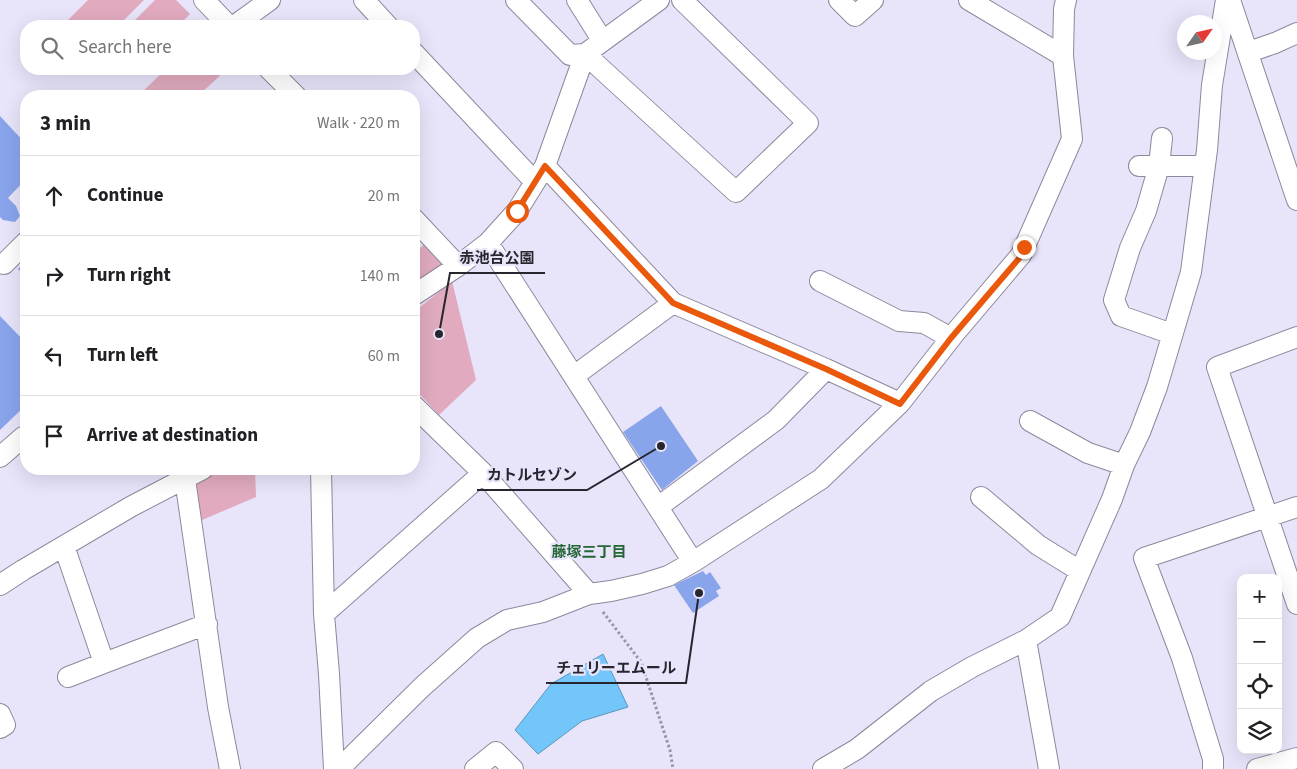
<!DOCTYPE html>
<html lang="en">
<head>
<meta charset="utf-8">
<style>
  body { margin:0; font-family:"Source Sans 3","Noto Sans JP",sans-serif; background:#f6f6f6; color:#202124 }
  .controls { position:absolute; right:15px; bottom:15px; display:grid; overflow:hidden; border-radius:10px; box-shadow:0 5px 20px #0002 }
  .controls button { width:45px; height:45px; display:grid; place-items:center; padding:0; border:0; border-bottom:1px solid #e0e0e0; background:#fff; color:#202124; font:25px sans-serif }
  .compass { position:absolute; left:1177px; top:15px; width:45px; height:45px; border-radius:50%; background:#fff; box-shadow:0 5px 20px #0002; rotate:56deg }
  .stop { position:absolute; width:15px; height:15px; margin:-11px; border:4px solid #ea580c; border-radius:50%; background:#fff }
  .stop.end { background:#ea580c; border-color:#fff; box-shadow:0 1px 5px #0008 }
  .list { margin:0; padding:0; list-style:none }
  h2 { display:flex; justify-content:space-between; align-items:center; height:65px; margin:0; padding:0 20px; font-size:21px }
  h2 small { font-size:16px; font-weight:400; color:#757577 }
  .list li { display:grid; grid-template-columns:32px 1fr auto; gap:15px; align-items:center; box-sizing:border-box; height:80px; padding:0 20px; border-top:1px solid #e0e0e0 }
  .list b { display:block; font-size:19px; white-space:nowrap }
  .list em { font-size:16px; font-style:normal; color:#757577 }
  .icon { flex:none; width:28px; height:28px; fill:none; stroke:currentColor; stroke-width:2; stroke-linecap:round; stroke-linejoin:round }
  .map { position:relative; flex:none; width:1297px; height:769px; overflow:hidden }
  .search { position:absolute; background:#fff; box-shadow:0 5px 20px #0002; left:20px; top:20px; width:400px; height:55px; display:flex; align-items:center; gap:12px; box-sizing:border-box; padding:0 18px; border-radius:20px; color:#757577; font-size:19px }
  .panel { position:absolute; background:#fff; box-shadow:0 5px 20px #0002; left:20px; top:90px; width:400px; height:385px; border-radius:20px }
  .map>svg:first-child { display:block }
</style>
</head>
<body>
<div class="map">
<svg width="1297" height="769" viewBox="0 0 1297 769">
  <rect width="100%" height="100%" fill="#e8e4fa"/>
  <!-- green -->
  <path fill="#e1aabf" d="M88 0H144L118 26H69L65 23Z
    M155 0H176L190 14 178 26H129Z
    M166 69H227L198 96H138Z
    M425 244 445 264 414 286V253Z
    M452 281 476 380 439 415 414 388V363L418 360 414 356V312Z
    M209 469H255L256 497 195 523 188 481Z"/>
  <!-- water -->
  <path fill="#73c6f9" stroke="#5c96bc" d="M603 654 628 707 582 721 538 754 515 730 551 684Z"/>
  <!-- building -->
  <path fill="#88a5ec" d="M0 116 26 144V179L8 198 16 206 20 216 15 222 3 220 0 217Z
    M26 260V277L18 269Z
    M0 316 26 343V407L25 406 0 430Z
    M661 406 698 461 662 490 623 432Z
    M703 571 706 575 710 572 721 588 716 591 719 596 693 613 674 585Z"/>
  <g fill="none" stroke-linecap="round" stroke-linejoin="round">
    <defs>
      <path id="minor" d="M204 0 229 26
        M364 0 388 26
        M516 0 570 55 585 54 736 192 808 123 682 0
        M577 0 602 40
        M839 0 855 16 873 0
        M969 0 1063 56
        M1230 0 1297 200
        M234 26 270 0
        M1249 52 1275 43 1297 33
        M414 53 534 181
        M269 69 296 96
        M1162 138 1159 166 1146 211 1130 248 1114 300 1121 316 1172 334
        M545 166 673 303 826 369 900 403
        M1139 166H1204
        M414 219 458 266
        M488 243 693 562
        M4 264 26 242
        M820 281 899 321 924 323 951 338
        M414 295 458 266 488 243 517 211 545 166 585 54 659 0
        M1297 337 1217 367 1297 604
        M574 376 673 303
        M414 406 483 473 589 594
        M1030 421 1088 453 1124 465
        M0 457 23 437 26 436
        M321 469 324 614 329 674 334 769
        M185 479 218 707 230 769
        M981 497 1038 545 1080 571
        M658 507 776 420 826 369
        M64 546 104 663 207 624
        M0 585 23 570 132 506 203 469
        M324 614 483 473
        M1026 640 1049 769
        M68 677 104 663
        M0 714 5 725 0 728
        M339 769 422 687 477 638 507 620 543 612 589 594 611 591 642 584 668 576 693 562 821 479 900 403 954 334 1021 255 1072 139 1063 56 1064 9 1066 0
        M475 769 496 752 513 769
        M823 769 857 749 931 691 972 667 1026 640 1060 617 1112 499 1124 465 1140 432 1157 387 1191 272 1207 150 1212 85 1226 0
        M1213 769V759L1182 658 1144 558 1297 507
        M1257 769 1297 758"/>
    </defs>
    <!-- minor casing -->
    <use href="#minor" stroke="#8d889c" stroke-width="22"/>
    <!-- path -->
    <path stroke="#9896a6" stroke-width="3" stroke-dasharray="2.5 2.5" stroke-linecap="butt" d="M603 612 641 662 670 750 673 769"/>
    <!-- minor -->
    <use href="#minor" stroke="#fff" stroke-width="20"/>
  </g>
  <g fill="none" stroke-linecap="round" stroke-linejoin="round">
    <!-- route -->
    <path stroke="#ea580c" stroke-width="6" d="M517 211 545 166 673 303 826 369 900 404 951 338 1021 256 1024 247"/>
  </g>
  <g text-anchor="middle" stroke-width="4.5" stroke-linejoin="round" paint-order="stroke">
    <!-- neighbourhood labels -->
    <g font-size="15" font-weight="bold" fill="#256637" stroke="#e8e4fa">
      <text x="589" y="557">藤塚三丁目</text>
    </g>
  </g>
  <!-- callouts -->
  <path fill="none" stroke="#27262e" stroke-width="2" d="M439 334L450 273H545M661 446L587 490H477M699 593L686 683H546"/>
  <g fill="#27262e" stroke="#e8e4fa" stroke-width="2">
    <circle cx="439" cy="334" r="5"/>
    <circle cx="661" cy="446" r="5"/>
    <circle cx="699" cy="593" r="5"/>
  </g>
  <g font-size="15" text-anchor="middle" font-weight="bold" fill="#27262e" stroke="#e8e4fa" stroke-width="4.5" stroke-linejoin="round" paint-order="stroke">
    <text x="497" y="263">赤池台公園</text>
    <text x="532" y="480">カトルセゾン</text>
    <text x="616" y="673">チェリーエムール</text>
  </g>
</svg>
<div class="controls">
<button>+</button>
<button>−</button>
<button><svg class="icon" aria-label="locate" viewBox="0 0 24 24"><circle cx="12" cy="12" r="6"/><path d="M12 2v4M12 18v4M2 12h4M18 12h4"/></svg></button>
<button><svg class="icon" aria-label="layers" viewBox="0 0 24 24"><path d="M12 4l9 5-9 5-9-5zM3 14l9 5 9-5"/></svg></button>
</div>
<svg class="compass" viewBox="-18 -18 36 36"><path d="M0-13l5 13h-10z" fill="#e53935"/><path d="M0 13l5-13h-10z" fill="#757577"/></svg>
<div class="stop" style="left:517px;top:211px"></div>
<div class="stop end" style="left:1024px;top:247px"></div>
<div class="search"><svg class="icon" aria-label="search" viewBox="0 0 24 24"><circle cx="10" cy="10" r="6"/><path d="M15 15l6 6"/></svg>Search here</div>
<section class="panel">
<h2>3 min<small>Walk · 220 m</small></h2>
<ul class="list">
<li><svg class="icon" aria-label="ahead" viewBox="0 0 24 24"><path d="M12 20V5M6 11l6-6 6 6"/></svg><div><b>Continue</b></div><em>20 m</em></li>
<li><svg class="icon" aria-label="right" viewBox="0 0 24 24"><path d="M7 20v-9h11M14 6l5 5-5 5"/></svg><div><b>Turn right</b></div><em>140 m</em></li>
<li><svg class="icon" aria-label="left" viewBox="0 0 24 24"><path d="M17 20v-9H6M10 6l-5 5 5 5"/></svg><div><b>Turn left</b></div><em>60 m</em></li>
<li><svg class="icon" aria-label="arrive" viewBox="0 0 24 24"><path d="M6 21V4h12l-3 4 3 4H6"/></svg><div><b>Arrive at destination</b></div></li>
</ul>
</section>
</div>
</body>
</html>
